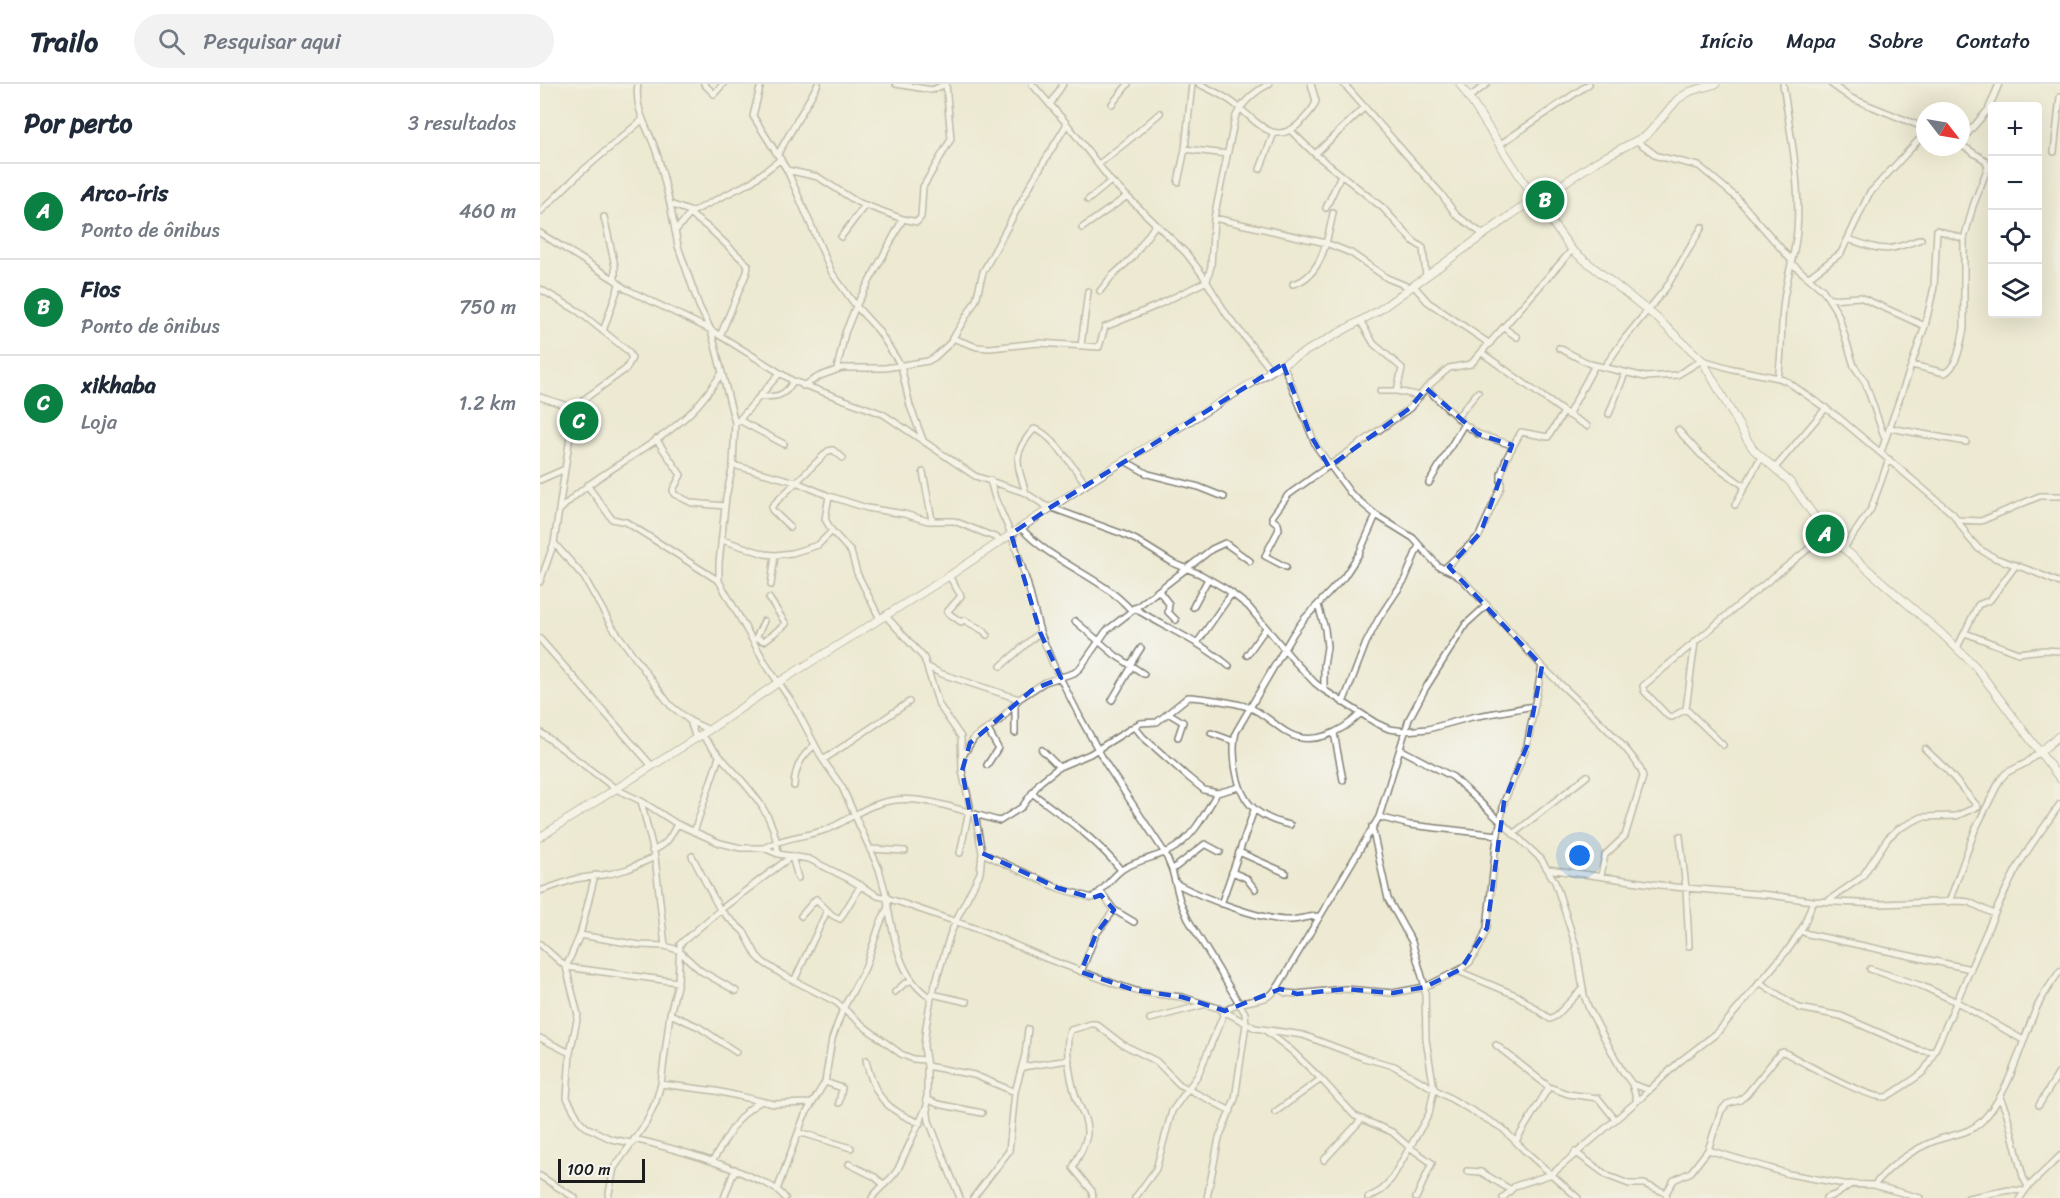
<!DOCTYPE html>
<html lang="pt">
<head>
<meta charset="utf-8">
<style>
  body { margin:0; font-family:Sriracha,sans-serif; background:#f2f2f3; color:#1f2937 }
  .controls { position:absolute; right:18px; top:18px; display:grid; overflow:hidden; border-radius:6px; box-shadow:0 6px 24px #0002 }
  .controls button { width:54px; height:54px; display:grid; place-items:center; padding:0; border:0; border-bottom:2px solid #e0e1e3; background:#fff; color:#1f2937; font:30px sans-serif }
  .compass { position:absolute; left:1376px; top:18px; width:54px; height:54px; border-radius:50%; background:#fff; box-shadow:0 6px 24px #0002; rotate:121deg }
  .scale { position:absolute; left:18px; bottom:15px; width:87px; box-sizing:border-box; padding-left:6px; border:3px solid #1c1c1c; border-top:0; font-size:16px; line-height:21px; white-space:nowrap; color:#1c1c1c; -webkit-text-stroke:4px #f6f6f2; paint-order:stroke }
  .you { position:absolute; left:1040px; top:772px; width:21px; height:21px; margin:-15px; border:4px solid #fff; border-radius:50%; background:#1a73e8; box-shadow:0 0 0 9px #1a73e833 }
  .badge { display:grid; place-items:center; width:39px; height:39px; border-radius:50%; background:#0b8043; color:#fff; font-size:20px; font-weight:700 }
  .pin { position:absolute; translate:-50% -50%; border:3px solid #fff; box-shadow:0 2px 6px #0006 }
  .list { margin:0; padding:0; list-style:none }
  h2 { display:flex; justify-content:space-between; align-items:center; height:78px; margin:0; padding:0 24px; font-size:26px }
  h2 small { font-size:20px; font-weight:400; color:#747a83 }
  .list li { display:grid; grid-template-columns:39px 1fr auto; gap:18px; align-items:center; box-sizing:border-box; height:96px; padding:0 24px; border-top:2px solid #e0e1e3 }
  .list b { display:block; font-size:22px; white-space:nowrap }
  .list p { margin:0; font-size:20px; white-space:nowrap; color:#747a83 }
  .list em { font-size:20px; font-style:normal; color:#747a83 }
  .icon { flex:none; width:33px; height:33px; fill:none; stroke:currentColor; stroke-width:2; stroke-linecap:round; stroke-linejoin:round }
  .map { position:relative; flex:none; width:1520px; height:1114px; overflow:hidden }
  header { display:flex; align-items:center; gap:36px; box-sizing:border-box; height:84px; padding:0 30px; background:#fff; border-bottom:2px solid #e0e1e3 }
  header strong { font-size:28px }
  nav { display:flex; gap:33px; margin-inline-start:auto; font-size:21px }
  .search { width:420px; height:54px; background:#f2f2f3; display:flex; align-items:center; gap:15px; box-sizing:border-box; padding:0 21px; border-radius:33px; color:#747a83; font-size:22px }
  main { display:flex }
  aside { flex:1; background:#fff }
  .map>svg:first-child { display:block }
</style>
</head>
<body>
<header>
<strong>Trailo</strong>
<div class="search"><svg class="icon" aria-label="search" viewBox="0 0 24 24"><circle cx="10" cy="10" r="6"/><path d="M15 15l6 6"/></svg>Pesquisar aqui</div>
<nav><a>Início</a><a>Mapa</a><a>Sobre</a><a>Contato</a></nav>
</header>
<main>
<aside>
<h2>Por perto<small>3 resultados</small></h2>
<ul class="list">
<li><span class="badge">A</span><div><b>Arco-íris</b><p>Ponto de ônibus</p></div><em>460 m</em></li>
<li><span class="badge">B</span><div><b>Fios</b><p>Ponto de ônibus</p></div><em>750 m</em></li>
<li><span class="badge">C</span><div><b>xikhaba</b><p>Loja</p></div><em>1.2 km</em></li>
</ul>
</aside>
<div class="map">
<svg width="1520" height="1114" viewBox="0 0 1520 1114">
  <rect width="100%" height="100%" fill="#f6f6f2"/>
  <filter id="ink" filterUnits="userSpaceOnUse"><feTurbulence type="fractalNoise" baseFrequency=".0167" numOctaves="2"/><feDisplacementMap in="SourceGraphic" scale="12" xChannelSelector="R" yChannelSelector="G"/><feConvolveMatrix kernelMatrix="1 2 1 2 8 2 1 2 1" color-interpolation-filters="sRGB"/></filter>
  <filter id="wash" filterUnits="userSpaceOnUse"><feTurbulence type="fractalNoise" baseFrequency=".008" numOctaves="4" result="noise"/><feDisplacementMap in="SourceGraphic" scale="24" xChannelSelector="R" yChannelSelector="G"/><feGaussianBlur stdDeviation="1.35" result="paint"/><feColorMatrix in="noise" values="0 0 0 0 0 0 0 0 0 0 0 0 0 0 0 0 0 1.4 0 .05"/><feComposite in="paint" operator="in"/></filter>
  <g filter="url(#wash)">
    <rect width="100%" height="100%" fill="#ede9d2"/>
  </g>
  <g filter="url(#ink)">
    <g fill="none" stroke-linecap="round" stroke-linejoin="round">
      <defs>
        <path id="minor" d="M98 0C94 24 107 43 115 64 122 82 125 102 130 120L152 128
          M164 0 174 10 183 0
          M221 0 213 32 247 86 292 189 316 222 338 246 361 282 370 322 383 356
          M356 0 392 6 406 0
          M492 0 527 40 571 97 646 169 662 190 687 231 732 287
          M659 0C670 5 682 11 692 18 716 35 734 67 763 36 768 30 774 25 776 17L771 0
          M804 0 902 111 916 131 944 151
          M1291 0 1311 14 1385 44
          M928 14 947 0
          M572 20 588 0
          M510 21 523 0
          M751 47 775 70 843 124 873 157 883 164 886 192
          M1097 57 1117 72 1159 82 1197 114 1251 176
          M1421 57 1448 26 1459 0
          M959 61 1049 0
          M645 65 687 70
          M1514 68 1520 13
          M238 70 278 0
          M775 70 825 23
          M559 80 589 56 620 29
          M720 85 734 49
          M247 86 278 93 317 118 363 135 377 138 381 133 383 103 411 55 406 0
          M638 98 645 65 652 0
          M548 116 571 97
          M130 120 138 162 159 222 171 246 195 339 193 381 186 413 179 479V497L227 582 254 621 283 676 302 703 339 785 347 814 348 823 340 840 325 884 303 925 292 955 285 998 264 1033 237 1106
          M786 124 801 91
          M0 128 39 90 102 36
          M150 130 170 145 208 181 207 188 180 252
          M64 133 75 182V196
          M674 134 786 159 811 169 847 194 869 203
          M542 144 586 113
          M135 147 152 128 211 98 241 75
          M0 149 75 196 84 204 171 246 253 297 343 330 435 392 486 409 504 421 583 450 596 456 633 479 660 490 686 505 708 522 755 578 775 599 784 606 836 639 849 645 865 647 888 645 932 633 994 622
          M301 153 325 121
          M1308 155C1345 167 1344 169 1381 155
          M1251 179 1283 206 1298 230 1314 282 1325 298 1345 355
          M1269 193 1301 169 1329 110 1385 49
          M753 200C782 193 788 153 793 129
          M873 201 888 218 950 260
          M0 205 38 227 88 267 92 274 86 285 43 316 33 332 14 459 0 498
          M560 207 572 192 592 174 616 140
          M1289 215 1320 213 1385 242
          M821 238 834 260 862 284 857 307
          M964 244 977 253
          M63 247 79 201
          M412 254 437 263 450 264 499 259 559 263 565 243 616 222 667 197 671 182 674 134 695 34C702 18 714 8 729 0
          M541 262 548 207
          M1019 264 1050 280 1105 293 1137 291 1162 276 1193 285 1239 294 1248 298 1298 333 1413 430 1429 454 1439 465 1455 474 1492 487 1520 499
          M942 269 1024 328 1047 342
          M743 280 776 362 811 410 836 431 873 454 898 482 911 488 923 496C950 524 975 553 1001 581 1020 602 1101 670 1103 693L1085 752 1065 771 1061 792
          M1372 281 1405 289C1418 282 1421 258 1424 244V155L1433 122 1448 83 1445 76 1421 61
          M1065 282 1085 254 1126 204 1162 143
          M297 285 305 249 316 222 363 135
          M1238 294C1243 267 1240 242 1244 215 1247 192 1255 170 1257 147 1261 98 1250 48 1243 0
          M263 302 280 292 302 284H345L388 277 395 273 410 259 436 216 443 188 493 96 527 40
          M886 304 924 340 938 350 972 361
          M840 307H857L880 312
          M0 313 37 325
          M219 313C236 313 245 313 253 297
          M1069 330 1085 289
          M1028 331 1055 281
          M917 333 938 308
          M199 336 244 360
          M195 339 199 336 239 290
          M1350 344 1426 358
          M1138 346 1161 371 1204 402
          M116 355 141 391 133 406 134 410 152 419 185 422
          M1341 368 1385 242 1394 203 1397 146 1424 155
          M585 377 608 390 659 403 684 413
          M193 381 256 398 289 412 327 424 364 430 388 437H414L462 456
          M1235 384 1286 324
          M383 388 392 436
          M0 396 25 385
          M450 396 455 414 471 450 487 498 500 548 513 580 541 635 566 680 625 769 632 786 640 817 648 835 705 929 706 940 695 1015 679 1054 667 1114
          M889 399 924 340
          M47 401 72 435 86 438 179 497
          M486 409C477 379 471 371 494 345 511 348 535 386 546 400
          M289 412 285 435 292 447 311 468 317 489 340 535
          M1195 421 1221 373
          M20 426C58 386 111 367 150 329 163 317 172 303 182 289
          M1417 436 1441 437 1500 412H1520
          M250 443 232 426V422L288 367 293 366 303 374
          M481 444C515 481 558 490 591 526
          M182 456 225 470 235 471 252 469 278 461 292 447
          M14 459 44 493 71 541 130 621 150 637 169 646
          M1304 464 1331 425 1349 375
          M746 483 725 472 739 445 738 440 733 436 732 433 748 411 870 324 886 304 909 284 931 280 1032 166
          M904 485 939 452 961 403V390L966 375 981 348 1008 353 1024 328
          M409 492 421 512 407 528 421 538 424 536 444 547 447 551
          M231 501 235 471
          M619 507 629 520 628 528 636 536
          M778 521 785 545 787 563 784 582V606
          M653 523 668 495
          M594 524C626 544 659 557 689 582
          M345 531 384 574 399 621 421 653 422 687 430 722 420 769
          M535 537 575 571 604 590
          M1425 549 1478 569 1504 566 1520 567
          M216 554 224 537
          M217 554 224 557 246 540 229 514
          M0 555 112 682
          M657 559 692 509
          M1417 564 1438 521 1450 516 1476 481
          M707 571 726 544
          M590 581 601 564
          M461 582 500 548
          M388 583 402 590 479 615
          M572 616 592 582
          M803 619 826 559 839 534 865 495 879 461
          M1146 625 1155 558
          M628 629 643 638 638 653
          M150 637 156 655
          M594 642 603 653 648 693 664 706 677 709
          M0 648 76 705 103 718 137 740 180 759 201 764H224L238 770 269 775 309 795 338 812 347 814 440 846 505 874 578 901 599 908 642 913 678 924 715 944 763 951 824 974 854 982 962 1044 984 1066 1038 1114
          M475 649V620
          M671 649 693 657
          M794 649 803 696
          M162 651C190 688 236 720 238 770
          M1183 661 1146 625 1132 633 1128 632 1104 607 1103 602 1207 514 1287 450
          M860 665 913 693 1001 775 1015 798 1020 813 1036 862 1044 911 1049 925 1081 985 1092 1000 1097 1017
          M1385 665 1407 686 1438 723
          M502 666 519 683
          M422 673 434 654 460 636 479 615 505 598 534 589 540 584 566 547 672 465 685 459 710 477
          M283 676 369 618
          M447 681 458 664 448 646
          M254 702C255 684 261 672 275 661
          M492 709C525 734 555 754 581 786
          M101 717 115 773 125 862 138 866 161 887 196 907
          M839 733 870 741 958 751
          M750 741C714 733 700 717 695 681 694 669 693 660 696 648L753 550 764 535 804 493 819 470 836 431
          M154 748 179 673
          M973 750 1047 692
          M1140 752 1146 804 1149 862
          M224 764C244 753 264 753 285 746 303 740 317 727 335 721 376 705 421 728 460 737L482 723 500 698 519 683 550 670 600 639 617 638 648 613C659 613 697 619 708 623 723 628 734 641 748 649 772 663 802 648 820 630
          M331 765 365 767
          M112 767C127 761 130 754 137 740
          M699 768 746 789
          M442 769 518 804 552 814C564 807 571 793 583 785 597 776 615 774 631 766 653 754 665 730 677 709L699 703
          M152 772 180 826 204 848 217 872 223 878 243 891 296 918 326 944 361 970 373 975 385 976
          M1008 785 1134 803 1230 811 1273 817 1341 820 1420 817 1429 818 1454 830
          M632 786 665 760 680 768
          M692 788 706 794 715 805
          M637 800C662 813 724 838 752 836 761 835 770 832 780 832
          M0 807 35 795 69 790 88 785 115 773
          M561 808 574 826 594 838
          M1289 816 1322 793 1348 754 1358 745 1382 733 1416 732 1437 723
          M1409 818 1435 746 1460 696 1466 689 1486 679 1501 667
          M681 820 714 726
          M348 824C355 857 360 895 391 914
          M261 832 276 815 292 831 300 835 321 801
          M1261 847 1268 850 1431 885
          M40 851 100 861 125 862
          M0 860 26 883 38 931 30 969 27 1014 39 1036 46 1043 71 1055 91 1059
          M26 883 138 898
          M26 883 40 851 55 791
          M1330 885 1382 902 1417 918 1483 956
          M918 887 978 912 1010 935 1017 931 1043 904
          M541 888 556 850 574 826
          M254 897 287 827
          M1219 898 1259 924 1301 932 1379 966 1394 968C1423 907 1445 844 1477 784 1489 762 1506 741 1520 720
          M737 904 746 909 757 910 805 905 853 909 885 903 921 885 930 878 939 864 947 844 956 761 964 718 987 662 1002 582
          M355 908 364 900 372 896
          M392 910 427 918
          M130 930 159 943 196 968
          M610 935 663 921
          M725 946 752 967 781 995 815 1032 852 1048 869 1063 892 1079 876 1114
          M0 954 30 969
          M956 961 1009 1003 1028 1010 1058 1014 1075 1035
          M326 976C334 1012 346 1026 380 1039
          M387 982 434 991 475 1008
          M482 983 529 976
          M285 998 302 1004 299 1019
          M121 1000 176 1007 234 1020 272 1019
          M1092 1000 1109 1006
          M1460 1013 1467 1030 1483 1093 1488 1103
          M386 1015 398 1020 442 1029
          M1499 1021 1520 987
          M735 1028 781 995
          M259 1048 311 1064
          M94 1055C136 1065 175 1076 214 1094 225 1099 238 1104 245 1114
          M976 1057 1009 1003
          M1168 1066 1181 1027 1187 1020 1200 1016 1207 1010 1240 969 1244 968C1262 978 1328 1015 1345 1013 1348 1013 1379 992 1383 988 1388 982 1391 975 1394 968
          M1035 1068 1068 1092 1089 1100H1104L1126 1109 1127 1114
          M173 1076C186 1056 198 1029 220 1018
          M784 1076 821 1036
          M309 1080 335 1093 344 1101
          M927 1087 941 1088 971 1106
          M0 1092 35 1114
          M1334 1101C1351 1081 1373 1065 1397 1056 1414 1050 1429 1050 1442 1037 1472 1006 1480 959 1498 921 1504 909 1512 898 1520 887
          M1126 1109 1134 1096 1151 1088 1168 1066 1249 1090 1304 1100 1334 1101 1380 1114
          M68 1114 74 1084 106 1039 116 1017 121 1000 130 930 138 898 140 860 180 826 252 772 258 794
          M184 1114 195 1085
          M332 1114C339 1103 351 1097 358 1085L386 1024
          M420 1114 389 1037 387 1022V982L384 963 386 943 391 914 410 851 419 830 440 789 442 769 435 730
          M433 1114 469 1067 475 1008 485 971 488 945
          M553 1114 552 1107 533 1084C537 1073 546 1062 547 1050 548 1035 539 1023 535 1010 531 997 523 957 531 946L551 940H556L582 960 616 977 640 1001 691 1027
          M595 1114 616 1085 632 1027 658 991 685 927 697 920 725 914 732 910 739 901 839 733 869 635 885 605 926 540 947 521
          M828 1114 842 1106 852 1094 889 1030 894 1005 886 956 885 903 872 858 848 815 832 743
          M963 1114 975 1102 1012 1090 1103 1012 1139 978 1177 949 1250 863 1264 841 1273 817
          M1286 1114 1297 1110 1311 1100
          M1428 1114 1469 1106 1485 1107
          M1480 1114 1488 1103 1520 1072"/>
        <path id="tertiary" d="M920 0 995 115 1032 166 1117 234 1162 276 1206 354 1214 366 1250 398 1287 450 1401 549 1435 582 1520 695
          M1501 667 1520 651
          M0 753 169 646 239 598 409 492 546 400 743 280 838 227 971 131 995 115 1006 111 1057 77 1107 51 1138 15 1151 7 1176 0"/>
      </defs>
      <!-- minor casing -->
      <use href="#minor" stroke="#848277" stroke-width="8"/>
      <!-- tertiary casing -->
      <use href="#tertiary" stroke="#848277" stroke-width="9"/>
      <!-- minor -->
      <use href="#minor" stroke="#fff" stroke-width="5"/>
      <!-- tertiary -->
      <use href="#tertiary" stroke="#fff" stroke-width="7"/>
    </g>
  </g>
  <!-- marked area -->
  <path d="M0 0H1520V1114H0ZM743 280 770 350 789 383 870 324 886 304 938 350 972 361 941 448 909 483 1002 582 987 662 964 718 947 844 921 885 885 903 853 909 805 905 757 910 740 905 685 927 642 913 594 906 541 888 556 850 574 826 561 811 552 814 518 804 442 769 435 730 430 728 422 687 430 659 492 606 521 594 500 548 471 450 511 423Z" fill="#ede9d2" fill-opacity=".55" fill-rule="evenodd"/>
  <path fill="none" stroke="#1d4ed8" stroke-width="4.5" stroke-dasharray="12 8" stroke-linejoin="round" d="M743 280 770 350 789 383 870 324 886 304 938 350 972 361 941 448 909 483 1002 582 987 662 964 718 947 844 921 885 885 903 853 909 805 905 757 910 740 905 685 927 642 913 594 906 541 888 556 850 574 826 561 811 552 814 518 804 442 769 435 730 430 728 422 687 430 659 492 606 521 594 500 548 471 450 511 423Z"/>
</svg>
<div class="controls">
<button>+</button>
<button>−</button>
<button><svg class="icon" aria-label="locate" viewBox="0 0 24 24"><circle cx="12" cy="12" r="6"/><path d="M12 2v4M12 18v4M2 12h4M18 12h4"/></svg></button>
<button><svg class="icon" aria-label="layers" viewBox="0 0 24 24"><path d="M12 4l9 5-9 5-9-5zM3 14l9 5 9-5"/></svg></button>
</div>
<svg class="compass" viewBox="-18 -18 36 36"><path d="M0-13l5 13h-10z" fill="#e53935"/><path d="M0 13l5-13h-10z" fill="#747a83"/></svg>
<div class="scale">100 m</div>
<div class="you"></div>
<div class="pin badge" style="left:1285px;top:450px">A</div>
<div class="pin badge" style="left:1005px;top:116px">B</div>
<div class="pin badge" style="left:39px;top:337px">C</div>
</div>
</main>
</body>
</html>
